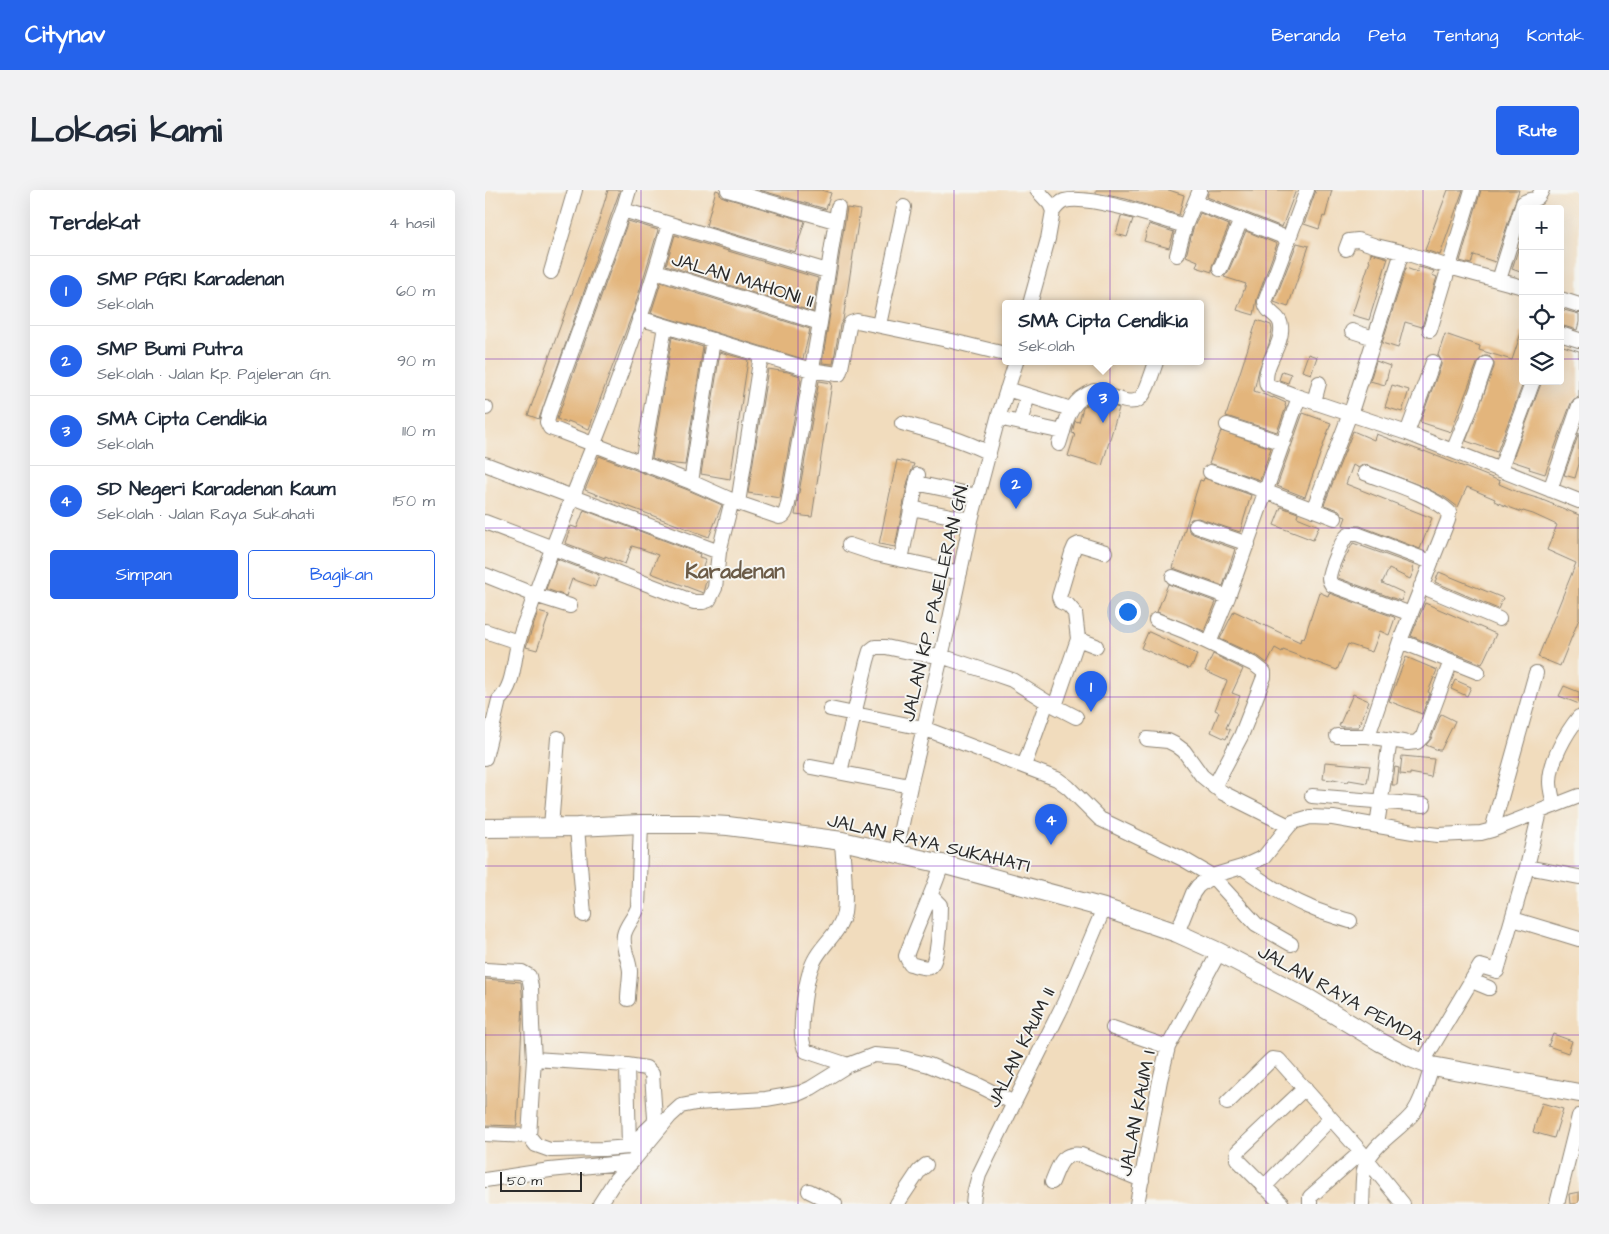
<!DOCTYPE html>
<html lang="id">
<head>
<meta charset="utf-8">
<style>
  body { margin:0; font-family:"Architects Daughter",sans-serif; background:#f2f2f3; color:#1f2937 }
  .controls { position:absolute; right:15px; top:15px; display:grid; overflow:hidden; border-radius:5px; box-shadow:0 5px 20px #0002 }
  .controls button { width:45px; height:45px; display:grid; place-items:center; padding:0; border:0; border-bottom:1px solid #e0e1e3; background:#fff; color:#1f2937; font:25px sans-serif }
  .scale { position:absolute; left:15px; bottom:12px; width:82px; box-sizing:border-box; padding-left:5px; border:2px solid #2b2b2b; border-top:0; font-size:14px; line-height:18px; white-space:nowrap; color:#2b2b2b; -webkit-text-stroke:4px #f6f6f2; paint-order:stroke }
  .you { position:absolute; left:642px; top:421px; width:18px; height:18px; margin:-12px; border:4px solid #fff; border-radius:50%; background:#1a73e8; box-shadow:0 0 0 8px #1a73e833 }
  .badge { display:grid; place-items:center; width:32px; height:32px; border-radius:50%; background:#2563eb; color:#fff; font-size:16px; font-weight:700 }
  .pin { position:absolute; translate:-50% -41px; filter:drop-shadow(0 1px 2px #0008) }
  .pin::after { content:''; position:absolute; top:26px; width:18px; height:15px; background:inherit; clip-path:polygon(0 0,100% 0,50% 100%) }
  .popup { position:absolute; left:517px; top:110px; width:202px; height:65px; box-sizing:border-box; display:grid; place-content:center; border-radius:5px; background:#fff; filter:drop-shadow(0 1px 4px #0005); font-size:16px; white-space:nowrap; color:#747a83 }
  .popup b { font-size:19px; color:#1f2937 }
  .popup::after { content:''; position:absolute; left:50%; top:100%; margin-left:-10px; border:10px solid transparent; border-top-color:#fff }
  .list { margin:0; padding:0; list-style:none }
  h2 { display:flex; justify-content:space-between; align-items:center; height:65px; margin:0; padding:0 20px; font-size:21px }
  h2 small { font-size:16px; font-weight:400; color:#747a83 }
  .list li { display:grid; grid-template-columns:32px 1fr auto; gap:15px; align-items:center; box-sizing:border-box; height:70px; padding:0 20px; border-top:1px solid #e0e1e3 }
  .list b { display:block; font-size:19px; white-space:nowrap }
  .list p { margin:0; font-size:16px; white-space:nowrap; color:#747a83 }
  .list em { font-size:16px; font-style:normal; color:#747a83 }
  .actions { display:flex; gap:10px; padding:15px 20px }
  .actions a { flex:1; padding:11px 0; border:1px solid #2563eb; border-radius:5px; text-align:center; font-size:18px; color:#2563eb }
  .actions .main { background:#2563eb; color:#fff }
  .icon { flex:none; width:28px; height:28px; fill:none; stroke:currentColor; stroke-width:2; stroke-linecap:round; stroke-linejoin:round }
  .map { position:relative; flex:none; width:1094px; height:1014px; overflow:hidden; border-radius:5px }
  header { display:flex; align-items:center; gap:30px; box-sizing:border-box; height:70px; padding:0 25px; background:#2563eb; color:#fff }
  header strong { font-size:24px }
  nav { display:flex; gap:28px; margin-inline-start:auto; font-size:18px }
  .intro { display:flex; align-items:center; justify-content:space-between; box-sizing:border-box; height:120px; padding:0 30px }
  h1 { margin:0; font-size:35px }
  .button { padding:12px 22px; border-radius:5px; background:#2563eb; color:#fff; font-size:18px; font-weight:700 }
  main { display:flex; gap:30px; padding:0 30px }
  aside { flex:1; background:#fff; border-radius:5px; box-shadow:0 5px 20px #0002 }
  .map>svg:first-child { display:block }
</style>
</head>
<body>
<header>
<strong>Citynav</strong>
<nav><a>Beranda</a><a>Peta</a><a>Tentang</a><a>Kontak</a></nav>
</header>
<div class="intro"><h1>Lokasi kami</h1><a class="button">Rute</a></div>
<main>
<aside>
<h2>Terdekat<small>4 hasil</small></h2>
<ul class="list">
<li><span class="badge">1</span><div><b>SMP PGRI Karadenan</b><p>Sekolah</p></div><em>60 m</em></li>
<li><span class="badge">2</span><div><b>SMP Bumi Putra</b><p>Sekolah · Jalan Kp. Pajeleran Gn.</p></div><em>90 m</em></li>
<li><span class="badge">3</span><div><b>SMA Cipta Cendikia</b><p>Sekolah</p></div><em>110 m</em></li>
<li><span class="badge">4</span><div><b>SD Negeri Karadenan Kaum</b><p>Sekolah · Jalan Raya Sukahati</p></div><em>150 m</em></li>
</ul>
<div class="actions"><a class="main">Simpan</a><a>Bagikan</a></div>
</aside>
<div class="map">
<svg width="1094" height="1014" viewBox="0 0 1094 1014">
  <rect width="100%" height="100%" fill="#f6f6f2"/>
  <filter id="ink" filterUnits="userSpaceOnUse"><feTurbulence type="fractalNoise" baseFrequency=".02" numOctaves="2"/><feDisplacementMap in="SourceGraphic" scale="10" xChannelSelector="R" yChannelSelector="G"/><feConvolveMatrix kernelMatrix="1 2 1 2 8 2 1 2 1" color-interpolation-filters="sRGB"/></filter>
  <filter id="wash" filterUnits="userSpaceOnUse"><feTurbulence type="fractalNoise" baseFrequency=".0096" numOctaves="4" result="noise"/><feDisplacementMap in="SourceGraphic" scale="20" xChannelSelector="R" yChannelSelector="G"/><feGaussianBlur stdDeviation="1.12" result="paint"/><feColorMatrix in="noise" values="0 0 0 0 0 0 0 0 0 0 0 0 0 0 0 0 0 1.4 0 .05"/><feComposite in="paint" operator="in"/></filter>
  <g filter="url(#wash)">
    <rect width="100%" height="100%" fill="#f1dcbd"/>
    <g id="blocks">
      <!-- building -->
      <path fill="#e3b57b" d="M123 0H135L54 229 43 225 115 27Z
        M231 0 234 1 236 6 241 8 320 31 310 62 221 36Z
        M274 0H336L346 3 341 19Z
        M611 0H684L699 5 694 25 641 9 611 3Z
        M724 0H811L797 37 722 7Z
        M831 0H847L840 27 838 26 834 39 819 34Z
        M963 0H978L955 65 940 60Z
        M996 0H1034L1010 72 989 65 986 74 975 71Z
        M362 18 375 20 358 130 355 135 348 174 337 173Z
        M715 23 744 35 727 76V82L711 77 713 71 701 66 708 39Z
        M636 26 648 29 642 47 631 44Z
        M143 31 173 40 149 119 104 239 83 231 82 233 72 229Z
        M664 34 689 42 684 58 659 51Z
        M761 41 792 54 772 109 769 125 752 120 761 94 739 87 743 82Z
        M190 45 333 88 328 122 181 75Z
        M812 53 824 56 803 117 789 112Z
        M1034 57 1038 58V83L1027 79Z
        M886 63 903 68 884 130 867 125 885 71 884 70Z
        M934 77 949 81 947 85 952 87 937 137 920 132 913 158 897 153 921 78 932 82Z
        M176 92 325 139 318 169 166 123Z
        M1075 119 1094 124V132L1092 140 1075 135Z
        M772 130 786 135 787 140 784 154 774 179 769 201 788 208V207L801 213 800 216 801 217 792 242 741 226Z
        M1036 143H1038L1039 191 1012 262 981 251 1009 177V172L1004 166H999L993 171 966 242 935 232 956 175V170L953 165 960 144 995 156 994 160 1027 170Z
        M187 147 218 157 200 275 181 273 167 268Z
        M1075 155 1094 161V207L1089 209 1086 213 1060 284 1044 279 1045 277 1027 271 1057 191H1075Z
        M235 162 263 170 245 289 216 284Z
        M823 164 832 167 826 184 817 181Z
        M891 171 905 176 900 195 885 191Z
        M283 179 303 182 315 186V189H316L295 308 263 303Z
        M797 181 806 184 803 193 794 190Z
        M334 191 347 193 327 327 310 325Z
        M907 195 924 200 917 222 900 217Z
        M610 210 634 218 617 276 583 266 590 244 587 243 590 231 594 232 598 218Z
        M818 223 846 233 820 307 792 296Z
        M736 241 786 258 775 290 724 273Z
        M868 241 889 250 891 244 939 262V261L949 265 1015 291 1014 294 1035 303 1055 309 1094 325V429L1075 476 1053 467 1091 373 1062 360 1072 335 1048 324 1038 321 1037 322 1018 315 1009 311 1010 309 982 297 973 317 961 308 939 297 879 274 873 278 868 275 861 294 947 328 935 359 875 336H861L858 335 861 327 858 326 854 320 839 315Z
        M1094 243V274L1090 288 1079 285Z
        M114 266 203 300 237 315 224 347 100 300Z
        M412 270 429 274 423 291 410 357 394 354Z
        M719 288 766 305 755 342 713 328 706 329 703 334 704 341 708 344 750 359 738 396 688 378 715 290 718 291Z
        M796 317 813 323 812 327 834 336 828 350 789 335Z
        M99 320 215 364 214 367 221 369 215 384 222 387 218 403 166 383 173 365 157 359 147 356 140 374 120 366V368L80 353 86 336 92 338Z
        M868 353 929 375 927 379 929 380 925 389 904 379 897 393 919 403 916 411 853 388 859 370Z
        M72 369 114 385 110 397 87 389 81 406 61 399Z
        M954 382 1018 408 1013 419 950 392Z
        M683 394 731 412 719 441 672 422Z
        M834 402 843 406 844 403 909 427 910 428 904 445 895 441 887 462 863 454 852 480 798 460 797 462 790 458 782 473 774 467 735 449 749 421 815 452 816 448 819 449Z
        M940 413 1011 444 997 474 926 446Z
        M53 422 64 425 52 460 41 457Z
        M663 442H664L712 464 708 475H706L704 479 656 458Z
        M728 464 758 479 747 503 755 506 741 538 745 540 741 549 726 542 734 522 730 520 742 491 720 481Z
        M921 467 952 480 943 502 945 503 937 524 904 511Z
        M970 490 986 497 982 506 966 499Z
        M1079 496 1094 502V514L1074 506Z
        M868 504 884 511 873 537H858L854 536Z
        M956 524 970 531 956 560H953L941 555 946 549Z
        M917 566 949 569 946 587 925 583V585L915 584Z
        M840 572 885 576 882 593 864 590 863 592 848 589 847 590 838 589Z
        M910 577 914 578 912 595H907Z
        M0 789 36 792 38 813 32 936 0 935Z
        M1068 844 1087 851 1083 863 1063 856Z
        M1057 913 1078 919 1069 948 1048 942Z
        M1094 1002V1014H1085L1084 1004Z"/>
    </g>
  </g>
  <g filter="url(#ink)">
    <use href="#blocks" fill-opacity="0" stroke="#8e8474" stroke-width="1"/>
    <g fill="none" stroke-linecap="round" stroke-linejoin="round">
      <defs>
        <path id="minor" d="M144 0 138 20 65 221 62 232 65 238 74 241 206 292 253 313 294 327C301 327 301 320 303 314L335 133 353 17
          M243 0 350 31
          M710 12 804 49
          M138 20 342 81
          M568 21C571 17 574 13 579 11 604 4 674 28 700 36
          M861 59 864 51 873 50 891 56 917 62 964 77 1038 97
          M692 65 700 36 715 0
          M735 79 756 30
          M171 81 335 133
          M66 82 90 0
          M1014 90 1038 13C1048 6 1050 15 1057 0
          M1075 109 1094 115
          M545 114 563 49 568 21 565 14 552 0
          M154 128 326 180 352 184H354L356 178 364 137 366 133 372 131 467 151 520 164
          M394 135 419 17
          M945 140 987 0
          M867 141 889 148
          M1075 144 1094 150
          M522 199 586 219
          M814 207 922 243 1094 311
          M829 212 834 193
          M0 218H1
          M513 228 578 242
          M535 232 543 206
          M417 233C446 241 477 249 504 263
          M742 235 798 253
          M922 243 948 172
          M574 254C582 230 583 211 609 201 656 217 655 220 671 172
          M968 261 985 220 1001 174
          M0 274 234 362 247 310
          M157 274 180 136
          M1015 280 1048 191
          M725 282 750 290 850 328
          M880 283C903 292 947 305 964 322L963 330 915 451 883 546
          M206 292 228 150
          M431 293 492 306
          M1065 300 1094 216
          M253 313 276 165
          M426 318 486 330
          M828 320 868 216 917 62
          M0 332 209 412H218L224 410 230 398 234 362
          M711 336 763 354
          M364 355 391 364 475 383
          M416 370 433 285
          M0 385 50 405 85 416
          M688 387 743 407
          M936 396 1014 429
          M926 424 847 395C845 392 844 391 844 388 844 380 856 353 861 347 864 343 868 344 872 344L946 372
          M671 430 699 441 770 475 779 482V487L756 546 729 597
          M0 441 33 452
          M593 449 611 456
          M915 451 993 482
          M724 453 743 407 814 207 782 195C777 177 795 159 796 142 798 123 782 126 780 112L822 0
          M570 516 593 449 590 423 583 415 576 412 574 407 587 363 590 356 594 354 620 362
          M345 519 438 538 572 589 583 597 615 629 698 669 727 686 771 734 806 754
          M852 546H883L923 553 932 552 938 546 966 471
          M662 549 683 551 691 555 699 561 717 586 738 603 804 636
          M0 568 14 510C29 496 28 473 33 454 35 443 40 432 44 422 63 366 86 311 108 256 137 183 163 109 184 34
          M539 576 562 512
          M326 577 425 596
          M355 582 382 471 385 461 390 457H401L429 463 456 466 504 482 527 490 562 512 591 527
          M827 606 939 615
          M1069 616C1068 609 1065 600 1065 592 1065 571 1081 543 1094 527
          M892 635 905 550
          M66 637 73 548
          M92 637 99 725
          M1007 640 1051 483
          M357 651C358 673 362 701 359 723 355 743 337 754 329 771 321 787 311 846 321 861L363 875
          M411 662 425 596 465 429 486 330 513 228 531 172
          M757 677C778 692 800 707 824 717 837 723 851 727 865 731
          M1042 677 1094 687
          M446 706 455 715C455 725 454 772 445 777 440 779 430 775 425 774L421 766C432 735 447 705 457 674
          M1028 729 1094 749
          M692 743 708 703 713 696 727 686 757 677 779 667 804 636 808 632 825 627 848 628 928 642 953 645 996 643 1007 640 1094 606
          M0 780 37 782 44 786 46 797 47 835 49 869 44 946 0 944
          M987 791 1004 798
          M143 809C143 800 145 790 145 781 144 768 137 760 139 745 141 735 150 727 153 717L156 634
          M628 838 683 857
          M49 869 142 875
          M938 872 995 776 1012 781 1042 677 1055 622
          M742 913 787 869 794 870 876 962 918 1014
          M44 946 51 955 65 960 119 959 144 957 169 933 170 928 167 884 161 878 142 875 144 957
          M0 990 65 980 147 972
          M567 992C574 976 576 962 596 965L657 990
          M779 997 845 929
          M324 1001 350 1014
          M115 1014 131 989 147 972 185 926 196 916 211 913 281 909 315 903 326 898 363 875 389 865 414 867 444 875 493 895 529 913
          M412 1014 434 981 441 975
          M488 1014 489 1004 494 985 529 913 579 813 619 718
          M652 1014 675 890 683 857 734 762
          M797 1014 752 969 753 961 820 898
          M825 1014V1007L876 962
          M877 1014C878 1003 877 990 879 980 885 954 914 942 929 922 938 909 942 891 947 876
          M1072 1014 1094 926"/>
        <path id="major" d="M0 638 92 637 156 634H210L243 636 357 651 457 674 619 718 692 743 734 762 824 809 895 852 926 868 947 876 1094 903"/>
      </defs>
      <!-- minor casing -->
      <use href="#minor" stroke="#8e8474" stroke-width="16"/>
      <!-- major casing -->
      <use href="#major" stroke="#8e8474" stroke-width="20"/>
      <!-- minor -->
      <use href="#minor" stroke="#fff" stroke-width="14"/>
      <!-- major -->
      <use href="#major" stroke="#fff" stroke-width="18"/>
    </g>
  </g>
  <!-- grid -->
  <path fill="none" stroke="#7b2cbf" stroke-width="1" stroke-opacity="0.55" d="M156 0V1014M313 0V1014M469 0V1014M625 0V1014M781 0V1014M938 0V1014M0 169H1038M1075 169H1094M0 338H1094M0 507H1094M0 676H1094M0 845H1094"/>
  <g text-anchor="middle" stroke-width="4" stroke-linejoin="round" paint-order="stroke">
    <!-- street labels -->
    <g font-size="19" fill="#2b2b2b" stroke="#f6f6f2">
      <text transform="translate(258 89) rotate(17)" y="7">JALAN MAHONI II</text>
      <text transform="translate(449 412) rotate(-77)" y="7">JALAN KP. PAJELERAN GN.</text>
      <text transform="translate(444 652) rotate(13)" y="7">JALAN RAYA SUKAHATI</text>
      <text transform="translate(856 804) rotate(29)" y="7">JALAN RAYA PEMDA</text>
      <text transform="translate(535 857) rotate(-64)" y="7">JALAN KAUM II</text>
      <text transform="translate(651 923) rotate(-79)" y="7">JALAN KAUM I</text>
    </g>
    <!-- quarter labels -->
    <g font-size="21" font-weight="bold" fill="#6b5b47" stroke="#f6f6f2">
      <text x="250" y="388">Karadenan</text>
    </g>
  </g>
</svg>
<div class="controls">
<button>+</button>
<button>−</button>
<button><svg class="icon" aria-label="locate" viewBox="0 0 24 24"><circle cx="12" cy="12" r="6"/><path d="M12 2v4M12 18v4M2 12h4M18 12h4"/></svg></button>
<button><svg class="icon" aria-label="layers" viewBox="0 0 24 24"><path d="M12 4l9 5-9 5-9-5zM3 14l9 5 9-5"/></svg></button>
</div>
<div class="scale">50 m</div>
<div class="you"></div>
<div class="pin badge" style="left:606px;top:522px">1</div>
<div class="pin badge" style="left:531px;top:319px">2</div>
<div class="pin badge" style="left:618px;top:233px">3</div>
<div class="popup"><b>SMA Cipta Cendikia</b>Sekolah</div>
<div class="pin badge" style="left:566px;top:655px">4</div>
</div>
</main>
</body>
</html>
